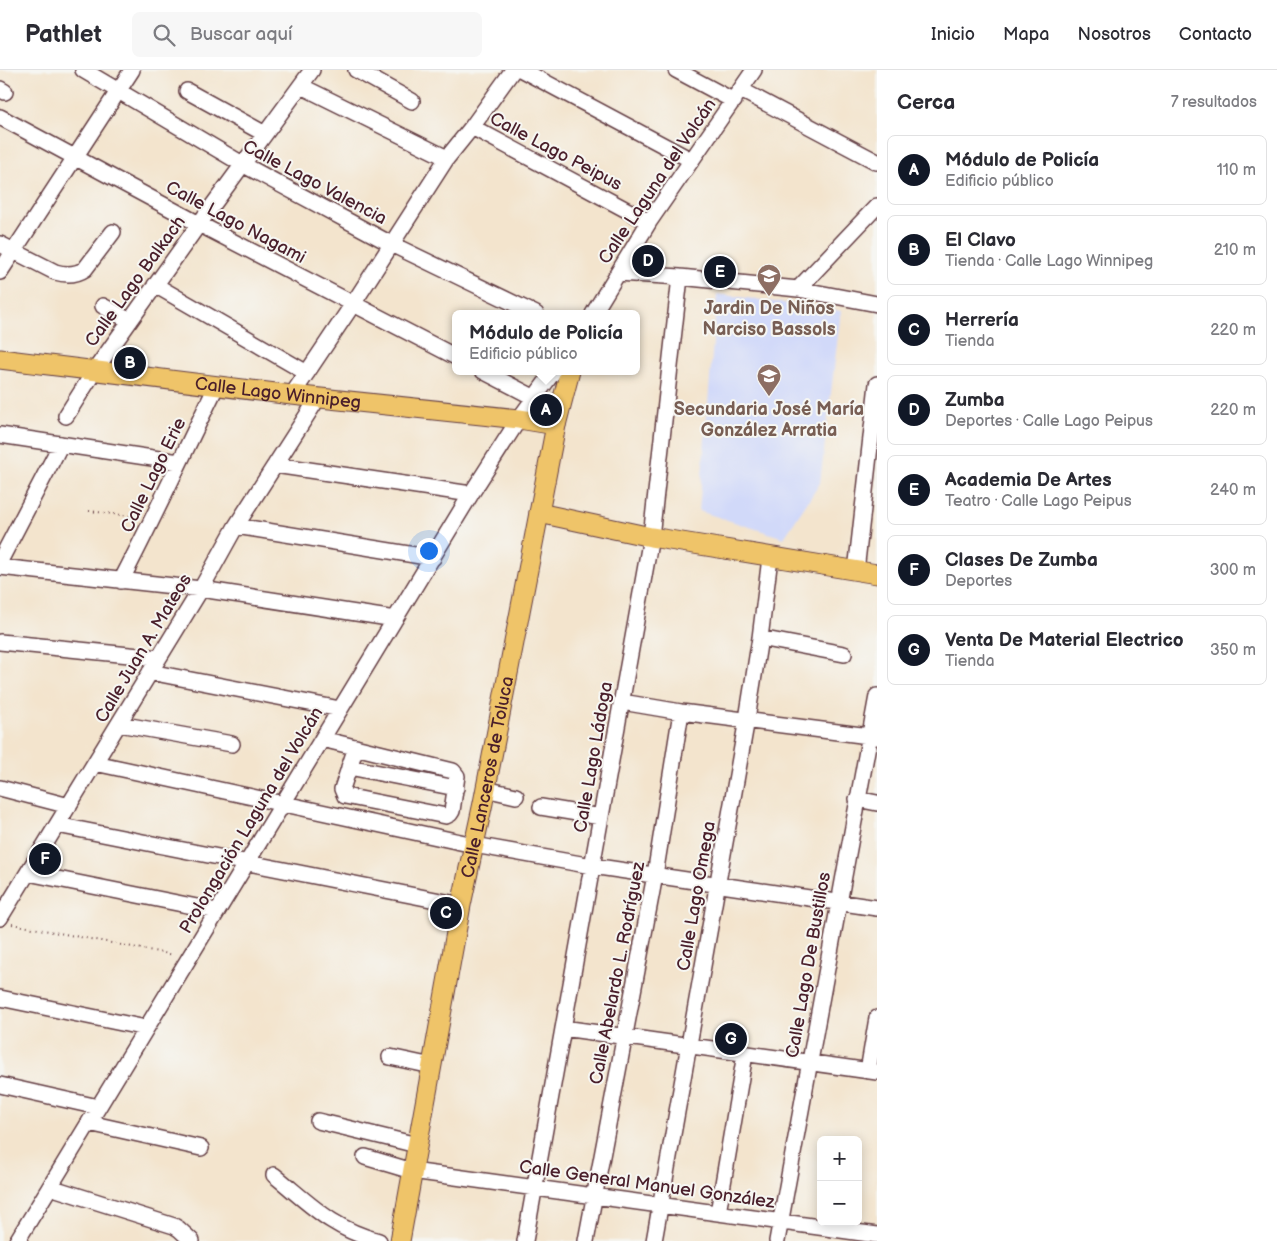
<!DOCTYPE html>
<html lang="es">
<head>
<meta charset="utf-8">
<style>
  body { margin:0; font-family:"Balsamiq Sans",sans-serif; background:#f7f7f7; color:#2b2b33 }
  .controls { position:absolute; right:15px; bottom:15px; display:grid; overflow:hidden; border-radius:8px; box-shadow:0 2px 12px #0003 }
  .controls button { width:45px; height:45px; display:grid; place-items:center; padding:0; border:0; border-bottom:1px solid #e1e1e2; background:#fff; color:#2b2b33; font:25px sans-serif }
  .you { position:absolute; left:428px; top:480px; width:18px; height:18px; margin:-12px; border:4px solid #fff; border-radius:50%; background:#1a73e8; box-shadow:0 0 0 8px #1a73e833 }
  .badge { display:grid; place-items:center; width:32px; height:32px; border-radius:50%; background:#111827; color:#fff; font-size:16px; font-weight:700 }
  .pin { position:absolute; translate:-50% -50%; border:2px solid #fff; box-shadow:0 1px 5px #0006 }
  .popup { position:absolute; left:452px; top:240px; width:188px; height:65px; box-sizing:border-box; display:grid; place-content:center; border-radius:8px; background:#fff; filter:drop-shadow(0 1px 4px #0005); font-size:16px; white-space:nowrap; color:#7c7c81 }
  .popup b { font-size:19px; color:#2b2b33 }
  .popup::after { content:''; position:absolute; left:50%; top:100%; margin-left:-10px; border:10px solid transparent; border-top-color:#fff }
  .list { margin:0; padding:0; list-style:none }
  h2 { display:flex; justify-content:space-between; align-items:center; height:65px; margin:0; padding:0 20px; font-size:21px }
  h2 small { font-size:16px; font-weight:400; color:#7c7c81 }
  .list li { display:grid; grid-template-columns:32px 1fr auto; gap:15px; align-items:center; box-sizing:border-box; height:70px; margin:0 10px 10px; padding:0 10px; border:1px solid #e1e1e2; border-radius:8px }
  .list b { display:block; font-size:19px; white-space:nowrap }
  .list p { margin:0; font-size:16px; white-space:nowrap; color:#7c7c81 }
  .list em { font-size:16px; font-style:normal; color:#7c7c81 }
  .icon { flex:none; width:28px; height:28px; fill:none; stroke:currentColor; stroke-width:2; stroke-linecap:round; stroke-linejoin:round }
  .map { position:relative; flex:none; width:877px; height:1171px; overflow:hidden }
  header { display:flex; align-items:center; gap:30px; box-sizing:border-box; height:70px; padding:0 25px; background:#fff; border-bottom:1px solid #e1e1e2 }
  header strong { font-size:24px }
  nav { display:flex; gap:28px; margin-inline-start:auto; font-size:18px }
  .search { width:350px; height:45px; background:#f7f7f7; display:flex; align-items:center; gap:12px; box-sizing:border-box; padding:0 18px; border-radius:8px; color:#7c7c81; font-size:19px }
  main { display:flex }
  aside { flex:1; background:#fff }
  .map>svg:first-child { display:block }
</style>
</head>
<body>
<header>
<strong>Pathlet</strong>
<div class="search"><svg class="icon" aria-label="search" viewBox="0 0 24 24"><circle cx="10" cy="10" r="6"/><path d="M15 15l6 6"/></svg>Buscar aquí</div>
<nav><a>Inicio</a><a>Mapa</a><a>Nosotros</a><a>Contacto</a></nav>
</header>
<main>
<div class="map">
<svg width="877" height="1171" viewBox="0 0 877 1171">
  <rect width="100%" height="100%" fill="#f6f6f2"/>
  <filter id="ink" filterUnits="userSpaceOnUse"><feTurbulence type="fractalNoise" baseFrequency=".02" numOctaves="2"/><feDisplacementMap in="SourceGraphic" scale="10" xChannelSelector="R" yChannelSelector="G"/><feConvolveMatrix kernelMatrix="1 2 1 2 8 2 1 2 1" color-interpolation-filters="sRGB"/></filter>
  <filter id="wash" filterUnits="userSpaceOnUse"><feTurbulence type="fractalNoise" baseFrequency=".0096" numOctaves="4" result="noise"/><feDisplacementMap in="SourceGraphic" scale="20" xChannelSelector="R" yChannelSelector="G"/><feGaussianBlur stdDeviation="1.12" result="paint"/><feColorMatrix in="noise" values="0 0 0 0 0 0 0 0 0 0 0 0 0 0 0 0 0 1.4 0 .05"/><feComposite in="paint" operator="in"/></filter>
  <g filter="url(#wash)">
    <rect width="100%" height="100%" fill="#f3e4cd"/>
    <!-- built -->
    <path fill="#d1d9f9" d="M717 224 841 241 820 413 784 468 699 441Z"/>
  </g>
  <g filter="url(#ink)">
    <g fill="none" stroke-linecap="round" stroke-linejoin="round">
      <defs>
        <path id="minor" d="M83 0 244 95 391 174 536 244
          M356 0 412 31
          M522 0 691 90
          M676 0 734 31
          M301 16 447 88
          M0 19 5 22
          M741 20 877 92
          M187 21 265 64
          M0 47 199 154 456 287
          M472 57 649 152
          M0 174 55 202C65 205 76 205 85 199L113 162
          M0 202 132 0
          M618 203 680 207 798 219 877 234
          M155 215 307 303
          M798 219 877 136
          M103 236 130 251
          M593 244 649 152 754 0
          M483 301 535 328
          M292 325 353 234 447 88 472 57 513 0
          M66 346 95 300 199 154 312 0
          M0 365 179 392
          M275 395 471 424
          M236 456 433 488
          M0 491 61 374
          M0 497 201 519 395 549
          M856 501 877 314
          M121 511C155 446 185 380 217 315
          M760 568 844 584
          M0 572 159 588
          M150 602 340 639
          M622 632 681 642 877 667
          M119 654 232 674
          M322 669 453 701 457 706 452 741 450 744 446 746 345 726 342 719 356 677
          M95 693 474 775 592 796 877 838
          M349 697 456 718
          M0 718 69 736
          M485 719 516 726
          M857 729 877 733
          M541 737 601 747
          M57 755 461 835
          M28 803 217 841
          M0 848 201 519 236 456 318 328
          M0 928 146 958
          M563 958 877 1002
          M390 987 432 996
          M868 1001 877 948
          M0 1015 98 1037
          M318 1051 417 1075
          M89 1053 201 1078
          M365 1087 412 1101 877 1165
          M274 1105C310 1134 332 1159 379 1171
          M50 1117 174 1156 179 1159 192 1171
          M718 1143 745 984
          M17 1171 471 424 519 349 554 301
          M525 1171 651 467 680 207
          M586 1171 655 805 681 642
          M654 1171 747 649 760 568 770 488
          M777 1171 877 626"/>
        <g id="major">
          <path id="s1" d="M0 289 292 325 519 349 556 355"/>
          <path d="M539 443 651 467 877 504"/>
          <path id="s2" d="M400 1171 461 835 483 733 556 355 570 301"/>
        </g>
      </defs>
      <!-- minor casing -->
      <use href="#minor" stroke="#633d43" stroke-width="18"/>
      <!-- major casing -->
      <use href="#major" stroke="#633d43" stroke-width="21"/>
      <!-- path -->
      <path stroke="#633d43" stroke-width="2" stroke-dasharray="1 4" stroke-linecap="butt" d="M89 441 138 447
        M12 854 174 885"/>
      <!-- minor -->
      <use href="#minor" stroke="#fff" stroke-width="15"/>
      <!-- major -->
      <use href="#major" stroke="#efc469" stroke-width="19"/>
    </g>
  </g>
  <!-- icons -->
  <defs>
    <symbol id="school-pin" viewBox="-11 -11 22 30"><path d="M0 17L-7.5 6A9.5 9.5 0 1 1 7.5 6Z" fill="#8d6e63" stroke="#f6f6f2"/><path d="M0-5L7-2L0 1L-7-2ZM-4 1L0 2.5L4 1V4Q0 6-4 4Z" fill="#fff"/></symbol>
  </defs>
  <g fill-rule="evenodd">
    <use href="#school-pin" x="755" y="192" width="28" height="38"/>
    <use href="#school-pin" x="755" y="292" width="28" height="38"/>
  </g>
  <g text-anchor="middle" stroke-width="4" stroke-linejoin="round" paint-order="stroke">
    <!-- street labels -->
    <g font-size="18" fill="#4a1f2b" stroke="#f6f6f2">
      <text transform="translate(556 81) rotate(28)" y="6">Calle Lago Peipus</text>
      <text transform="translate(657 111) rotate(-56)" y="6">Calle Laguna del Volcán</text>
      <text transform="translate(315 112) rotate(28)" y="6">Calle Lago Valencia</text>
      <text transform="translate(236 152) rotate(28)" y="6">Calle Lago Nagami</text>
      <text transform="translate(135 211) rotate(-54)" y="6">Calle Lago Balkach</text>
      <text dy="6" stroke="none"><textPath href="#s1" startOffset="280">Calle Lago Winnipeg</textPath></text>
      <text transform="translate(153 405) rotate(-64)" y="6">Calle Lago Erie</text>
      <text transform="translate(143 578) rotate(-59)" y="6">Calle Juan A. Mateos</text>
      <text transform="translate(593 687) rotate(-80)" y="6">Calle Lago Ládoga</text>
      <text dy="6" stroke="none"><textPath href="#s2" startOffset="472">Calle Lanceros de Toluca</textPath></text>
      <text transform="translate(251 750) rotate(-59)" y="6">Prolongación Laguna del Volcán</text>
      <text transform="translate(696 826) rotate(-80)" y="6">Calle Lago Omega</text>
      <text transform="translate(808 895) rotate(-80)" y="6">Calle Lago De Bustillos</text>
      <text transform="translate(617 903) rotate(-79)" y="6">Calle Abelardo L. Rodríguez</text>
      <text transform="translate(647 1114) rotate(8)" y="6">Calle General Manuel González</text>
    </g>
    <!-- education labels -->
    <g font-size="18" font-weight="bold" fill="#785e54" stroke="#f6f6f2">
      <text x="769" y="244">Jardin De Niños<tspan x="769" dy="21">Narciso Bassols</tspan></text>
      <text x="769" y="345">Secundaria José María<tspan x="769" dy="21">González Arratia</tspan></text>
    </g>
  </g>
</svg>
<div class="controls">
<button>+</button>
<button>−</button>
</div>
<div class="you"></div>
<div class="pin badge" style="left:546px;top:340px">A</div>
<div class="popup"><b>Módulo de Policía</b>Edificio público</div>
<div class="pin badge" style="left:130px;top:293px">B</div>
<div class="pin badge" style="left:446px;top:843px">C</div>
<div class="pin badge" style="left:648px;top:191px">D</div>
<div class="pin badge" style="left:720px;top:202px">E</div>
<div class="pin badge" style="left:45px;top:789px">F</div>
<div class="pin badge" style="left:731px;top:969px">G</div>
</div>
<aside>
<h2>Cerca<small>7 resultados</small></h2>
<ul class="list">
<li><span class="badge">A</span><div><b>Módulo de Policía</b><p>Edificio público</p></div><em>110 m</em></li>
<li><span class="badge">B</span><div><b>El Clavo</b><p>Tienda · Calle Lago Winnipeg</p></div><em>210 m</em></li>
<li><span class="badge">C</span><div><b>Herrería</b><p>Tienda</p></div><em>220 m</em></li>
<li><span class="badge">D</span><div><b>Zumba</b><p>Deportes · Calle Lago Peipus</p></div><em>220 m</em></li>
<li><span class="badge">E</span><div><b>Academia De Artes</b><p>Teatro · Calle Lago Peipus</p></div><em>240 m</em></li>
<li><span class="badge">F</span><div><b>Clases De Zumba</b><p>Deportes</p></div><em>300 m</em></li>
<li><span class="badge">G</span><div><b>Venta De Material Electrico</b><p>Tienda</p></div><em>350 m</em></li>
</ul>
</aside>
</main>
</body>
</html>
